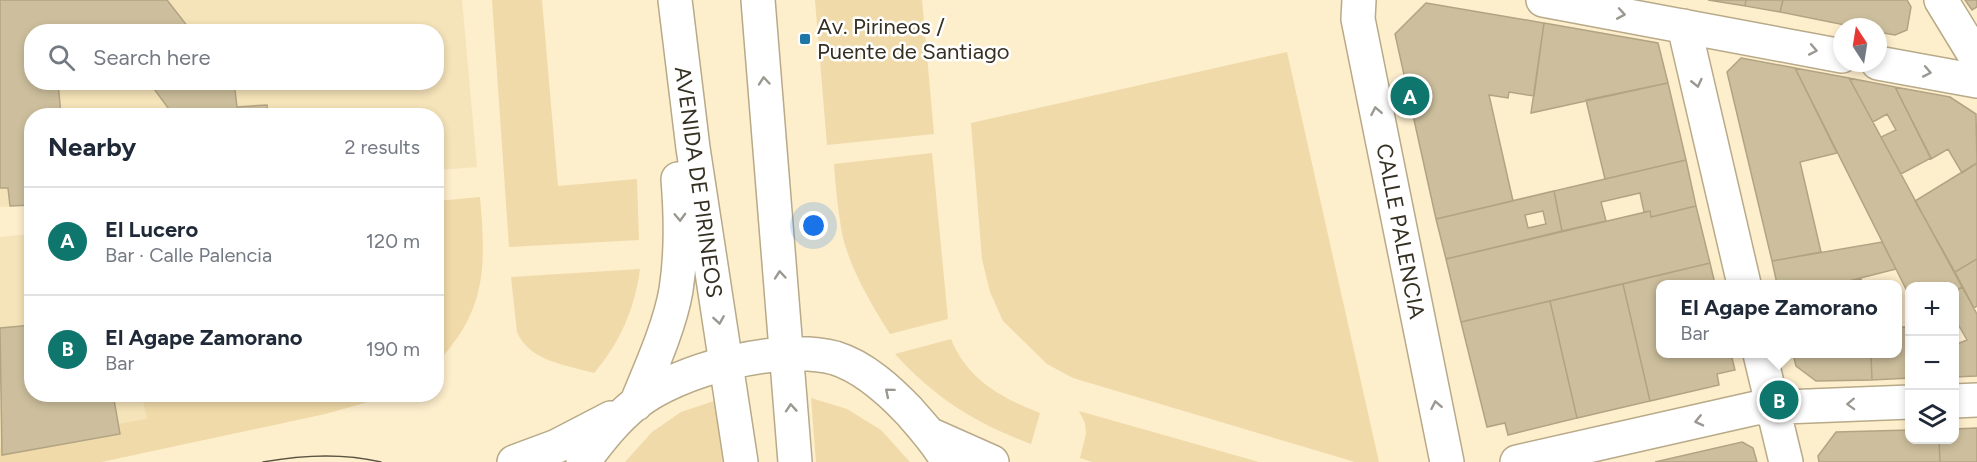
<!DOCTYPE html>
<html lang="en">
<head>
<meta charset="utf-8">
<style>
  body { margin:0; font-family:Figtree,sans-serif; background:#f2f2f3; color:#1f2937 }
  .controls { position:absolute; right:18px; bottom:18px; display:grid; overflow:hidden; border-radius:12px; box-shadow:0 3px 9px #0003 }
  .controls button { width:54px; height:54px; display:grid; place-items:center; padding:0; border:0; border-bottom:2px solid #e0e1e3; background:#fff; color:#1f2937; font:30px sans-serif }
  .compass { position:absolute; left:1833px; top:18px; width:54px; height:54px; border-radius:50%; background:#fff; box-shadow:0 3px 9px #0003; rotate:348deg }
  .you { position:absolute; left:814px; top:226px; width:21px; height:21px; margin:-15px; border:4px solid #fff; border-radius:50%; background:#1a73e8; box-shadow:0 0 0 9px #1a73e833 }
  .badge { display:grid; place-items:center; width:39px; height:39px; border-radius:50%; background:#0f766e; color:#fff; font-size:20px; font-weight:700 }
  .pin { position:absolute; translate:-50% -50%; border:3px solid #fff; box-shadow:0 2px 6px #0006 }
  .popup { position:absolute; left:1656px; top:280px; width:246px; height:78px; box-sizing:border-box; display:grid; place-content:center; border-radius:12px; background:#fff; filter:drop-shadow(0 2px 4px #0005); font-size:20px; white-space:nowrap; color:#747a83 }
  .popup b { font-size:22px; color:#1f2937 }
  .popup::after { content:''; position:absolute; left:50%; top:100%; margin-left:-12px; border:12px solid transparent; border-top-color:#fff }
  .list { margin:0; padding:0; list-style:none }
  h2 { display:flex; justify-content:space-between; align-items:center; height:78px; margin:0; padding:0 24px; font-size:26px }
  h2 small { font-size:20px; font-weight:400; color:#747a83 }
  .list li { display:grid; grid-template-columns:39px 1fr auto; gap:18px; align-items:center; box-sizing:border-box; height:108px; padding:0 24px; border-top:2px solid #e0e1e3 }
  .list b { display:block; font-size:22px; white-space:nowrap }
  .list p { margin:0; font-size:20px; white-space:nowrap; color:#747a83 }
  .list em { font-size:20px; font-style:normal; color:#747a83 }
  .icon { flex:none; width:33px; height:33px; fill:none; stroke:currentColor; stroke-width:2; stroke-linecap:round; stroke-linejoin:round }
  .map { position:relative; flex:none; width:1977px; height:462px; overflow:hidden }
  .search { position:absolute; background:#fff; box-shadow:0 3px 9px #0003; left:24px; top:24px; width:420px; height:66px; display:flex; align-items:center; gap:15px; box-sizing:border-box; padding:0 21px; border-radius:24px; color:#747a83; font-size:22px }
  .panel { position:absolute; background:#fff; box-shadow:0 3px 9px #0003; left:24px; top:108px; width:420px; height:294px; border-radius:24px }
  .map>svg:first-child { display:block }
</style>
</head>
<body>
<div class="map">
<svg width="1977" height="462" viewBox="0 0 1977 462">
  <rect width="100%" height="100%" fill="#fdeecc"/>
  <!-- built -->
  <path fill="#f5e3b9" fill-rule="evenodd" d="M0 0H462L477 167 437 170 436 116H32L31 205 0 207ZM32 32H436V82H32Z
    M31 234 32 394 383 395 364 403 325 414 101 462H0V237Z"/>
  <!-- green -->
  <path fill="#f0daa9" d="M492 0H542L558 186 637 179 639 240 509 247Z
    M815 0H922L934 134 827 145Z
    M1287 52 1379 462H1355L1073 378 1047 364 1003 321 990 292 982 259 971 123Z
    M932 153 948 319 890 334C871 304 852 272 843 238 838 213 836 189 834 164Z
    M480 197C486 267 487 309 437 363V201Z
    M640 269C635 308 620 343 594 373 566 365 529 361 517 332L511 277Z
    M951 339C967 379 1001 398 1040 413L1031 444C975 423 935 398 895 354Z
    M142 395H383L364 403 325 414 101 462H0V444L2 455 119 434 117 424 147 419Z
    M811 398 847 409 881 430 910 462H816Z
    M714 401 723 462H625L652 432 681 412Z
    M1079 411 1259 462H1092L1080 458 1086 434 1085 423Z"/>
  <!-- building -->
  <path fill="#cdbf9d" stroke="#b2a483" stroke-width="1.5" fill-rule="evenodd" d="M0 0H167L192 32H111L108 27 32 32V82H58L61 116H32V205L10 206 8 188H0Z
    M1708 0H1746L1745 6Z
    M1746 0H1783L1780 12 1745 6Z
    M1783 0H1907L1911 7 1907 30 1895 35 1878 32V27H1855L1780 12Z
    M1965 0H1977V7L1972 10Z
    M1426 3 1544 23 1534 96 1509 92 1508 98 1489 95 1513 201 1436 219 1395 34Z
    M1544 23 1658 43 1668 83 1531 113Z
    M1741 58 1795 68 1837 153 1800 162 1821 252 1772 261 1727 72Z
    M1795 68 1849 78 1962 287 1954 292V286H1910V297Z
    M1849 78 1895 87 1931 158 1901 174 1881 137 1896 130 1887 114 1873 122Z
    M149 82H234L237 107 267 105 268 116H174Z
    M1668 83 1686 160 1605 179 1586 100Z
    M1895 87 1950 97 1976 114 1977 163 1962 173 1948 149 1931 159Z
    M1686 160 1696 206 1651 217 1650 211 1644 212 1640 193 1601 202 1606 221 1562 231 1554 191Z
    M1977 163V259L1955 272 1915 201Z
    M1554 191 1562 231 1446 259 1436 219ZM1543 211 1546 224 1528 228 1525 215Z
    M1696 206 1710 263 1461 322 1446 259 1650 211 1651 217Z
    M1882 242 1896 269 1837 284H1777L1772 261Z
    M1977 259V306L1974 308 1955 272Z
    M1710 263 1715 284H1660V354H1731L1735 370 1717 374 1719 385 1650 401 1623 284Z
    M1861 279 1863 284H1852L1851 281Z
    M1623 284 1650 401 1577 418 1550 301Z
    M1962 287 1977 314V376L1954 377V339L1957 344 1967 340 1954 317V292Z
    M1550 301 1577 418 1508 435 1505 423 1487 427 1461 322Z
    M32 325V394H113L120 434 2 455 0 328Z
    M1898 327H1910V378L1872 380 1871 354H1898Z
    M1793 354H1871L1872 380 1816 381 1796 366Z
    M1977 428V462H1940L1939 440H1954V429Z
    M1910 430V440H1939L1940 462H1819L1818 456 1836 432Z
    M1742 442 1753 448 1757 462H1655Z"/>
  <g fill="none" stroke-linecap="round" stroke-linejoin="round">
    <defs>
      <path id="minor" d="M1359 0 1358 19 1447 462
        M1543 0 1842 56
        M1941 0 1977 59
        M1684 26 1744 284
        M1878 63 1977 81
        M1760 354 1786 462
        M1954 401 1977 400
        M1517 462 1756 408 1910 402"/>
      <path id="major" d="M675 0 693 148 741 462
        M758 0 795 462
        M636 404C650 370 670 326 676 290 682 252 681 216 678 179
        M929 434 992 462
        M514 462 557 446 611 418
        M583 462C599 441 614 421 635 404 678 369 781 343 835 358 864 367 889 390 909 411 923 427 938 443 948 462"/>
    </defs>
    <!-- minor casing -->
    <use href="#minor" stroke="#b8aa89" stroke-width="36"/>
    <!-- major casing -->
    <use href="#major" stroke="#b8aa89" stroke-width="36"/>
    <!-- minor -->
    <use href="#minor" stroke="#fff" stroke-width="33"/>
    <!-- major -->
    <use href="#major" stroke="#fff" stroke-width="33"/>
    <!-- tram -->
    <path stroke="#5b5442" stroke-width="1.5" d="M263 462C302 455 343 453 381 462"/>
  </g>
  <!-- one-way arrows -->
  <defs><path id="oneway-chevron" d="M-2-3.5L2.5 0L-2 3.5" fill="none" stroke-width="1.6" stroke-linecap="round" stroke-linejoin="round" transform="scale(1.5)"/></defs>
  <g stroke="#9a9890">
    <use href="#oneway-chevron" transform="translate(1621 14) rotate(10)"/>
    <use href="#oneway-chevron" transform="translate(1813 50) rotate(11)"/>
    <use href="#oneway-chevron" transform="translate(1927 72) rotate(11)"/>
    <use href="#oneway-chevron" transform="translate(764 81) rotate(-95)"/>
    <use href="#oneway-chevron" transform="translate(1697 83) rotate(77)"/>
    <use href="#oneway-chevron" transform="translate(1376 111) rotate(-101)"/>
    <use href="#oneway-chevron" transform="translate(680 217) rotate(88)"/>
    <use href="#oneway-chevron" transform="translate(780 275) rotate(-95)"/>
    <use href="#oneway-chevron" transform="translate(719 320) rotate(81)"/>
    <use href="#oneway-chevron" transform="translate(889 392) rotate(-140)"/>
    <use href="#oneway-chevron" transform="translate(1851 404) rotate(178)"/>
    <use href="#oneway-chevron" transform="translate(1436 405) rotate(-101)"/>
    <use href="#oneway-chevron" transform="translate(791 408) rotate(-94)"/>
    <use href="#oneway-chevron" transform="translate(1699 421) rotate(167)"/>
  </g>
  <!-- markers -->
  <rect fill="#1e77a6" stroke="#fff" stroke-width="2" x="799" y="33" width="12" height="12" rx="3"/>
  <g text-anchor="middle" stroke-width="5" stroke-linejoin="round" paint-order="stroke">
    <!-- poi labels -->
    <g font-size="22" fill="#353022" stroke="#fff" text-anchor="start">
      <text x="817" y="34">Av. Pirineos /<tspan x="817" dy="25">Puente de Santiago</tspan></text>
    </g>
    <!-- street labels -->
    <g font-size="22" fill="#353022" stroke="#fff">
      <text transform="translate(699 182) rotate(82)" y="8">AVENIDA DE PIRINEOS</text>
      <text transform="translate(1401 231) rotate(79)" y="8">CALLE PALENCIA</text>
    </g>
  </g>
</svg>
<div class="controls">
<button>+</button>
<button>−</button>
<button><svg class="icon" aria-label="layers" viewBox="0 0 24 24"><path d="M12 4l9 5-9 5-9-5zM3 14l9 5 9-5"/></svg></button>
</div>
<svg class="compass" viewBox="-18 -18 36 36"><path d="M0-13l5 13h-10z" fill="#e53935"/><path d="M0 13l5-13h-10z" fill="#747a83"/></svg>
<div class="you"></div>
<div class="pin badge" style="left:1410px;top:96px">A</div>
<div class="pin badge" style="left:1779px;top:400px">B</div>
<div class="popup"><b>El Agape Zamorano</b>Bar</div>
<div class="search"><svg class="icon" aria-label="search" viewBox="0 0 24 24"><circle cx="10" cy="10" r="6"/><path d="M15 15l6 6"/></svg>Search here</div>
<section class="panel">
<h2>Nearby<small>2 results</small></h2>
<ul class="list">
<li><span class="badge">A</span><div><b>El Lucero</b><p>Bar · Calle Palencia</p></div><em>120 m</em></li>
<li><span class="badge">B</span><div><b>El Agape Zamorano</b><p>Bar</p></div><em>190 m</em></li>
</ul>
</section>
</div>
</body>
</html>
